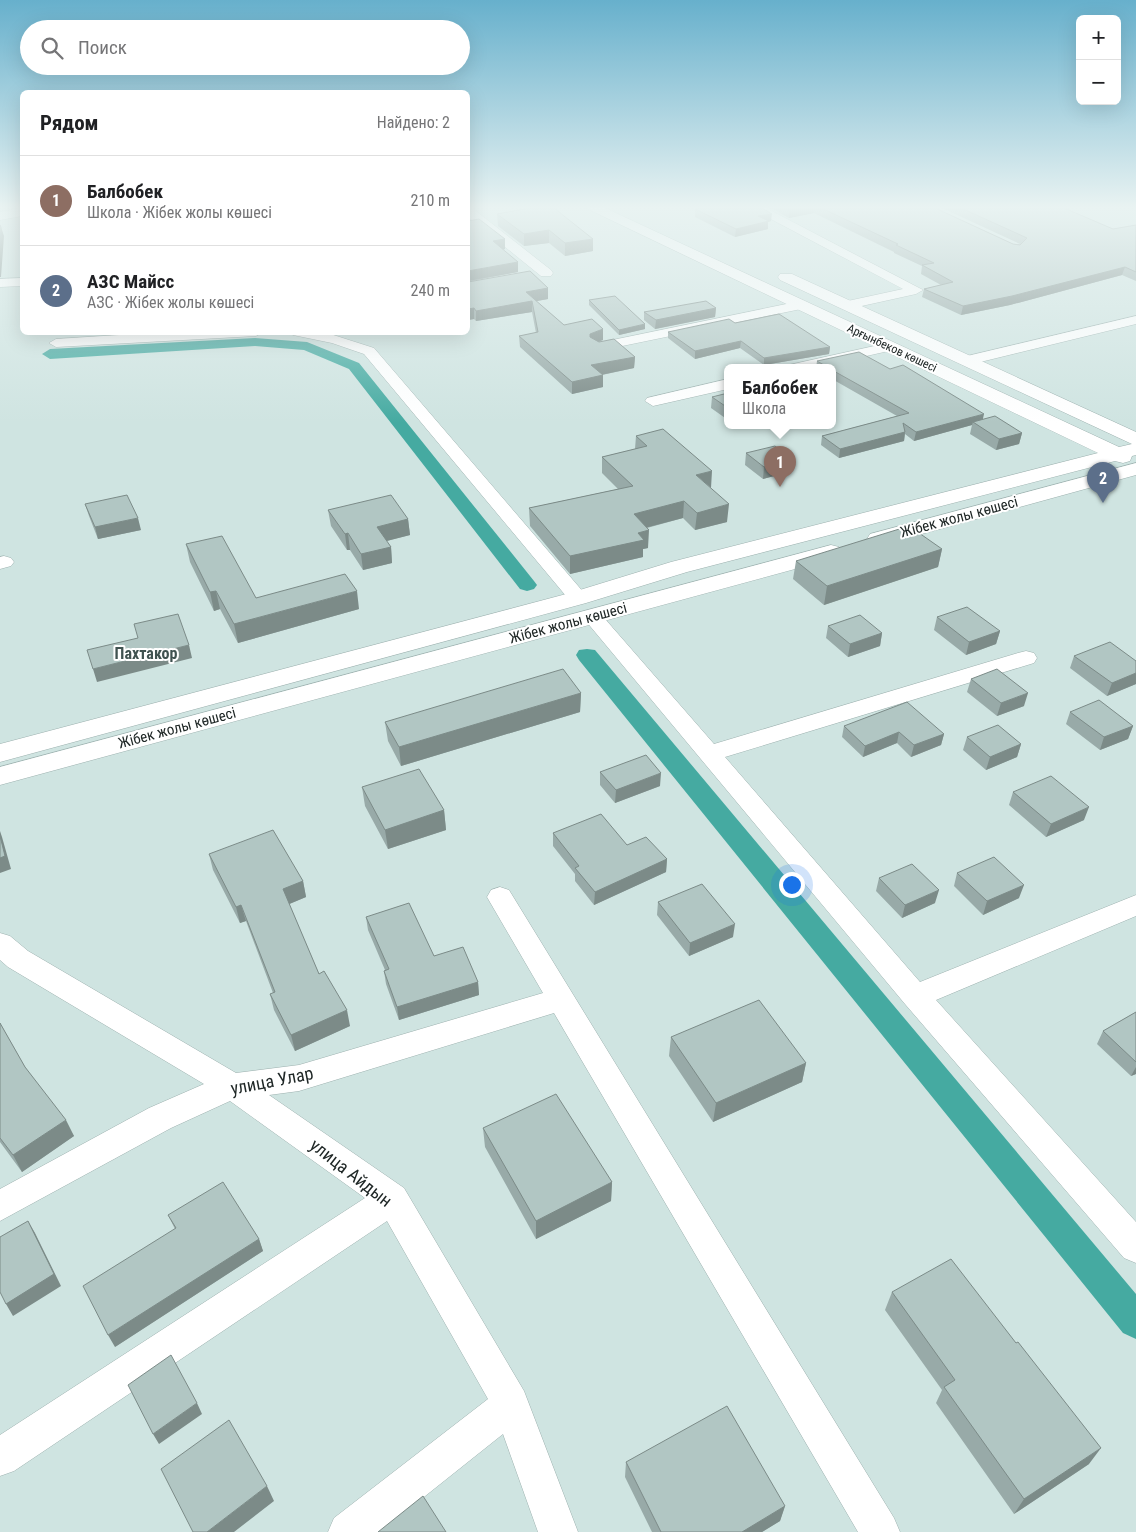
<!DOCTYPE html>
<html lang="ru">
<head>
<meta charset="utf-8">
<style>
  body { margin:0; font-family:"Roboto Condensed",sans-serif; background:#f2f2f2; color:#202124 }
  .controls { position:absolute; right:15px; top:15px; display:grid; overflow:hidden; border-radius:8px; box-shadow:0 5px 20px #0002 }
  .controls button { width:45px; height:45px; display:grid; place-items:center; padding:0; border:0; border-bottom:1px solid #e0e0e0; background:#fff; color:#202124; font:25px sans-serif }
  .you { position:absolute; left:791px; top:884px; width:18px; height:18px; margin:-12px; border:4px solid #fff; border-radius:50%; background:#1a73e8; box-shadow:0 0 0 8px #1a73e833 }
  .badge { display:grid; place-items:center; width:32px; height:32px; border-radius:50%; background:#d93025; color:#fff; font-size:16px; font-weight:700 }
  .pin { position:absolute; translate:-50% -41px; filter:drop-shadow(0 1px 2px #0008) }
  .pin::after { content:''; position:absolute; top:26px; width:18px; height:15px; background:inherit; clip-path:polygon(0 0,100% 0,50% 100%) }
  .popup { position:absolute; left:724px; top:364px; width:112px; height:65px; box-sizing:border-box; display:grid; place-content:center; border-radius:8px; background:#fff; filter:drop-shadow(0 1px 4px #0005); font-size:16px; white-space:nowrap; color:#757577 }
  .popup b { font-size:19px; color:#202124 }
  .popup::after { content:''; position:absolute; left:50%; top:100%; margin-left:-10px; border:10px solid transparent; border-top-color:#fff }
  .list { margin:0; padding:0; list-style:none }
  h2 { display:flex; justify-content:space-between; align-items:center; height:65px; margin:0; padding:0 20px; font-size:21px }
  h2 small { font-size:16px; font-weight:400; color:#757577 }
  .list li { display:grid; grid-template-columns:32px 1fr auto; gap:15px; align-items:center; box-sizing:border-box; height:90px; padding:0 20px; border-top:1px solid #e0e0e0 }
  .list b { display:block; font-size:19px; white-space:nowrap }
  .list p { margin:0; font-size:16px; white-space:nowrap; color:#757577 }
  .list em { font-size:16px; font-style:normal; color:#757577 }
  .icon { flex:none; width:28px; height:28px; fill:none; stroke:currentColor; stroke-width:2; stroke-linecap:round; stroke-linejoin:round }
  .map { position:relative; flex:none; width:1136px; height:1532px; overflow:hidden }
  .search { position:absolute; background:#fff; box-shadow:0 5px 20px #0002; left:20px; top:20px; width:450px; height:55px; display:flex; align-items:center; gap:12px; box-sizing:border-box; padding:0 18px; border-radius:28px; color:#757577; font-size:19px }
  .panel { position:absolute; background:#fff; box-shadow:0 5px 20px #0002; left:20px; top:90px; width:450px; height:245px; border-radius:8px }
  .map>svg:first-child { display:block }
</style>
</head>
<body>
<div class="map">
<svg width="1136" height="1532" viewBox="0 0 1136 1532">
  <rect width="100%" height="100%" fill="#cfe4e1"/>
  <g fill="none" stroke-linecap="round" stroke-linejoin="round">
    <!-- canal -->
    <path fill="#45aaa1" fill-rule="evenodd" d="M255 338 307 342 359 363 534 581 537 585 534 589 527 591 520 589 349 369 304 350 255 346 50 359 42 354 50 349Z
      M587 649 595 650 1136 1294V1339L1123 1333 579 660 576 655 579 650Z"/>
    <defs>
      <path id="minor" d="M22 208V216L0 220V212Z
        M468 208H472L551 270 553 273 551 276H541L468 217Z
        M750 208H766L923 290 916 294 848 309 843 308 841 305 843 302 903 289Z
        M22 278V286L0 287V279Z
        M801 301 806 302 808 305 806 308 598 351 591 347 598 343Z
        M1136 316V324L968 365 960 360 963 357Z
        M167 332H263L256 336 56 347 49 343 56 339Z
        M291 332H324L374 348 585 594 588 598 585 602 578 604 571 602 364 354 332 343 293 335Z
        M888 343 893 344 895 347 893 350 813 368H786L789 365Z
        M728 379V389L653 406 645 401 647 398Z
        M4 556 11 558 14 562 11 566 0 569V557Z
        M592 610 599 612 714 744 1018 653 1026 651 1034 653 1037 658 1034 663 725 757 920 982 1136 895V916L936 1000 1136 1222V1263L1124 1258 905 1004 585 620 582 616 585 612Z
        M500 887 509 890 894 1518 900 1532H858L554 1013 299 1091 269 1095 404 1188 524 1391 578 1532H538L503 1434 380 1532H328L334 1518 488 1399 387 1221 14 1471 0 1476V1435L365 1198 230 1101 171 1128 0 1221V1189L149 1108 204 1084 8 967 0 960V933L10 936 28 951 236 1073 299 1065 543 993 487 897 491 890Z"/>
      <path id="primary" d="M586 208H605L1119 447 1132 444 780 280 778 277 780 274H792L1136 432V455L1132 456 1130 461 1123 463 1115 461 687 572 586 603 0 762V744L570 593 671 562 1098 453Z
        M1136 463V475L878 546 870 544 867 539 870 534Z
        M831 545 839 547 842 552 839 557 0 785V767Z"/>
    </defs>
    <!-- minor casing -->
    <use href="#minor" stroke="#9db1af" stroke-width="1"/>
    <!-- primary casing -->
    <use href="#primary" stroke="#9db1af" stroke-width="1"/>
    <!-- minor -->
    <use href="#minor" fill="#fff" fill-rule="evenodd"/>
    <!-- primary -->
    <use href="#primary" fill="#fff" fill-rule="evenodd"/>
  </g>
  <!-- wall -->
  <path fill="#98aaa8" d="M530 208 593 251 565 256 549 243 524 246 498 226 497 214Z
    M771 208H935L1013 244H1020L942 208H1064L1113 229 1136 225V281L1122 275 1010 305 961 315 922 297 924 289 941 285 921 274 922 266 894 253V252L814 213 789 218Z
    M695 209 771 221 768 222V229L735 237 695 217Z
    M468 221 505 239V249L503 250 518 272 468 282 548 288V299L536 301 564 325 603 340 600 341 635 357 634 368 602 375 603 387 572 394 520 347 519 336 536 333 532 312 476 321 474 319 468 320Z
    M589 300 645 329 619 335 589 305Z
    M716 308 715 317 655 329 644 320V312Z
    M735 323 830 347 829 354 764 365 740 348 695 359 668 338V332Z
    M817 361 1022 433 1019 444 996 450 970 434 972 425 914 441 905 434 904 441 839 458 821 445 822 436 897 416 832 379V368H816Z
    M728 393V420L711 408 712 397Z
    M636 436 710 488 727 522 695 530 683 518 647 528 648 548 643 549V557L570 574 530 526 529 508 618 489 602 473V457L635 449Z
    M746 453 793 460 792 471 763 479 745 465Z
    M85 504 141 530 98 539 89 516Z
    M328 510 408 519 410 535 386 541 391 547 392 563 363 570 350 550H347L331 526Z
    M186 544 256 598 359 609 238 643 220 609 214 611 190 562Z
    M942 549 938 567 824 605 793 579 796 561Z
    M937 617 1000 631 996 644 966 655 934 630Z
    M828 626 882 633 880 646 848 657 826 638Z
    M1074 656 1136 661V684L1107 696 1070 668Z
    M971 679 1024 706 997 716 967 692Z
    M581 693 580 712 401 766 388 741 385 722Z
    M1070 712 1133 726 1128 739 1100 750 1066 724Z
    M844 726 944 734 941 745 911 757 897 743 863 757 842 737Z
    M967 737 1021 744 1017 757 986 770 963 750Z
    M600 772 660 786 615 803 600 785Z
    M362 787 444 810 446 830 388 849 365 806Z
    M1013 792 1084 820 1046 837 1009 805Z
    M553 833 627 845 667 859 666 872 594 905 575 881V874L553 846Z
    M209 854 303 881 306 897 289 904 319 974 350 1026 295 1051 274 1010 270 994 273 993 246 921 240 923 213 870Z
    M957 873 1019 898 983 915 954 886Z
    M879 878 935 903 902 918 876 891Z
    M658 902 733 937 689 956 657 915Z
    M366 917 434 956 478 982 479 995 399 1020 386 984 384 971 385 970 368 930Z
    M1136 1012V1074L1131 1076 1097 1044 1103 1031Z
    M0 1023 25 1067 74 1136 22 1172 0 1142Z
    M671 1037 806 1063 802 1082 713 1122 669 1056Z
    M483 1128 612 1182 611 1201 536 1239 485 1147Z
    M168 1215 259 1239 263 1251 115 1347 175 1229Z
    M892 1292 1089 1464 1014 1514 936 1403 942 1390 885 1310Z
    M626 1462 785 1506 780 1521 762 1532H652L625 1477Z"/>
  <!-- shaded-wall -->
  <path fill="#7c8b88" d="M801 208H815L814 213 789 218 790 210Z
    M772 214 771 221 768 222V229L735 237 736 229 758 216Z
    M1 227 4 236 1 277H0V247Z
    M549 230V243L524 246V234Z
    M505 239V249L493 251V241Z
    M593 239V251L565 256V243Z
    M518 262V272L468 281V283V271Z
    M1125 267 1122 275 1010 305 961 315 963 306Z
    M548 288V299L532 302V312L476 321V311L526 292Z
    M474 308V319L468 320V309Z
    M716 308 715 317 655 329 656 320Z
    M645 324V329L619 335V330Z
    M603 329V340L590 345V334Z
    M741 341 740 348 695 359V351Z
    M830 347 829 354 764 365V358Z
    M635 357 634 368 591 377V365Z
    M603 375V387L572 394V382Z
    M984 414 982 423 973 422 972 425 914 441 916 432Z
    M905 432 904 441 839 458 840 449Z
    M1022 433 1019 444 996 450 999 439Z
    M793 460 792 471 763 479 764 467Z
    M712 471 711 488 696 475Z
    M684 501 683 518 633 531 634 514Z
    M729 504 727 522 695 530 697 513Z
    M138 518 141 530 98 539 95 527Z
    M408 519 410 535 379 543 377 527Z
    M649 530 648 548 643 549V557L570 574V556L638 533Z
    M348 533 350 550H347L345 534Z
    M391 547 392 563 363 570 361 554Z
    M942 549 938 567 824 605 827 586Z
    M216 591 220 609 214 611 210 592Z
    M357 591 359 609 238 643 234 624Z
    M1000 631 996 644 966 655 969 642Z
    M882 633 880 646 848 657 850 644Z
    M189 645 192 658 97 682 93 669Z
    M1136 673V684L1107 696 1112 683Z
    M581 693 580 712 401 766 399 747Z
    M1028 693 1024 706 997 716 1001 703Z
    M1133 726 1128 739 1100 750 1104 737Z
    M899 732 897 743 863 757 865 746Z
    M944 734 941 745 911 757 914 745Z
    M1021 744 1017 757 986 770 990 757Z
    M661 773 660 786 615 803 616 790Z
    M1089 807 1084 820 1046 837 1051 824Z
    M444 810 446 830 388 849 385 830Z
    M0 831 2 837 11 869 0 873Z
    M667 859 666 872 594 905 595 892Z
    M303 881 306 897 287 905 283 889Z
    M1024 885 1019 898 983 915 987 901Z
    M939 890 935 903 902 918 905 905Z
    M241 905 246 921 240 923 236 907Z
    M735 924 733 937 689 956 690 943Z
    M478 982 479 995 399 1020 397 1007Z
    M347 1010 350 1026 295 1051 291 1035Z
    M806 1063 802 1082 713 1122 716 1103Z
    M1136 1067V1074L1131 1076Z
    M66 1120 74 1136 22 1172 13 1155Z
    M612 1182 611 1201 536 1239V1221Z
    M28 1221 35 1233 61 1286 13 1316 6 1304Z
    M259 1239 263 1251 115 1347 108 1335Z
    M197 1403 202 1414 159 1444 153 1434Z
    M1101 1448 1089 1464 1014 1514 1024 1499Z
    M267 1486 274 1501 234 1532H207Z
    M785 1506 780 1521 762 1532H742Z"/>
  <!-- building -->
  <path fill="#b1c6c3" stroke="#7c8b88" d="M530 208H554L593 239 565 243 549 230 524 234 497 214Z
    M698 208H762L772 214 758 216 769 221 736 229 695 209Z
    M786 208H801L790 210Z
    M821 208H935L1013 244 1020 245 1027 238 961 208H1064L1113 229 1136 225V272L1125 267 1012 296 963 306 924 289 953 282 922 265 934 263 896 245 898 244Z
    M479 219 505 239 493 241 518 262 468 271V221Z
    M0 225 1 227 0 247Z
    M530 271 548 288 526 292 564 325 592 319 603 329 590 334V337L599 342 614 339 635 357 591 365 603 375 572 382 519 336 538 332 532 301 476 311 474 308 468 309V282Z
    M615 296 645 324 619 330 589 300Z
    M706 301 716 308 656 320 644 312Z
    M779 314 830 347 764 358 741 341 695 351 668 332 729 319 735 323Z
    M859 352 890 369 903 365 984 414 916 432 903 423 905 432 840 449 822 436 909 413 832 370V368H829L817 361Z
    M728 393V408L712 397Z
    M995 416 1022 433 999 439 973 422Z
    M663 429 712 471 696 475 729 504 697 513 684 501 634 514 649 530 638 533 644 540 570 556 529 508 633 486 602 457 647 446 636 436Z
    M775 446 793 460 764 467 746 453Z
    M127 495 138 518 95 527 85 504Z
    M391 495 408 519 377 527 391 547 361 554 348 533 345 534 328 510Z
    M909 526 942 549 827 586 796 561Z
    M222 536 256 598 345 574 357 591 234 624 216 591 210 592 186 544Z
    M967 607 1000 631 969 642 937 617Z
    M178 614 189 645 93 669 87 650 138 638 134 624Z
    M860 615 882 633 850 644 828 626Z
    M1110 642 1136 661V673L1112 683 1074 656Z
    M563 669 581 693 399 747 385 722Z
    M997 669 1028 693 1001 703 971 679Z
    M1099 700 1133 726 1104 737 1070 712Z
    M907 702 944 734 914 745 899 732 865 746 844 726Z
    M998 725 1021 744 990 757 967 737Z
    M646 755 661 773 616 790 600 772Z
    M419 769 444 810 385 830 362 787Z
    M1051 776 1089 807 1051 824 1013 792Z
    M601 814 627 845 646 837 667 859 595 892 575 868 579 866 553 833Z
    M273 830 303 881 283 889 319 974 324 971 347 1010 291 1035 270 994 275 992 241 905 236 907 209 854Z
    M0 836 5 856 0 858Z
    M994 857 1024 885 987 901 957 873Z
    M912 864 939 890 905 905 879 878Z
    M702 884 735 924 690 943 658 902Z
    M409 903 434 956 463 947 478 982 397 1007 384 971 389 969 366 917Z
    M759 1000 806 1063 716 1103 671 1037Z
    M1136 1012V1062L1103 1031Z
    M0 1023 25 1067 66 1120 13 1155 0 1138Z
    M556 1094 612 1182 536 1221 483 1128Z
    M223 1182 259 1239 108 1335 83 1286 176 1228 168 1215Z
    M28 1221 54 1274 6 1304 0 1292V1237Z
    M951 1259 1016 1343 1018 1342 1101 1448 1024 1499 944 1387 955 1380 892 1292Z
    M171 1355 197 1403 153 1434 128 1385Z
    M727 1406 785 1506 742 1532H661L626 1462Z
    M229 1420 267 1486 207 1532H193L161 1469Z
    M423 1496 446 1532H378Z"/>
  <!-- sky -->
  <linearGradient id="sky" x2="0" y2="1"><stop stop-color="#67b0cc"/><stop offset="0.49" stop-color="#e9f3f2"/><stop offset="1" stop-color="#e9f3f2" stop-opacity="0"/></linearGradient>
  <rect width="1136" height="423" fill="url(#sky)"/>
  <g text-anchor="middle" stroke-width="4" stroke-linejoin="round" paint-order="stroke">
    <!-- far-street labels -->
    <g font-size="12" fill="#202827" stroke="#fff">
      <text transform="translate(892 348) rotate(25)" y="4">Арғынбеков көшесі</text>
    </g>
    <!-- street labels -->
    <g font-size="15" fill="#202827" stroke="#fff">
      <text transform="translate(959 517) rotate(-15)" y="5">Жібек жолы көшесі</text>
      <text transform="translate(568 623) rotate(-15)" y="5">Жібек жолы көшесі</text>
      <text transform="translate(177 728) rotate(-15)" y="5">Жібек жолы көшесі</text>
    </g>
    <!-- neighbourhood labels -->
    <g font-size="16" font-weight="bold" fill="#405250" stroke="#fff">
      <text x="146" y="659">Пахтакор</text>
    </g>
    <!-- near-street labels -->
    <g font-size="18" fill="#202827" stroke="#fff">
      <text transform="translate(272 1081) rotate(-11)" y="6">улица Улар</text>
      <text transform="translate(351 1173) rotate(38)" y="6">улица Айдын</text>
    </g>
  </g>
</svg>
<div class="controls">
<button>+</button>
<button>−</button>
</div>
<div class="you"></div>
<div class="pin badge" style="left:780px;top:487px;background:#8d6e63">1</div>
<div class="popup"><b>Балбобек</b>Школа</div>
<div class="pin badge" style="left:1103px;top:503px;background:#5c6f8a">2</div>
<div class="search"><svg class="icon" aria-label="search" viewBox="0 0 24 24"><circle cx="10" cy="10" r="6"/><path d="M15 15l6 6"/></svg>Поиск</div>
<section class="panel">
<h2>Рядом<small>Найдено: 2</small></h2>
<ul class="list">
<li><span class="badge" style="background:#8d6e63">1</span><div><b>Балбобек</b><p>Школа · Жібек жолы көшесі</p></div><em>210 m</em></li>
<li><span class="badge" style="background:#5c6f8a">2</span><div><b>АЗС Майсс</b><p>АЗС · Жібек жолы көшесі</p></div><em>240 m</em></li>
</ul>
</section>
</div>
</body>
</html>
